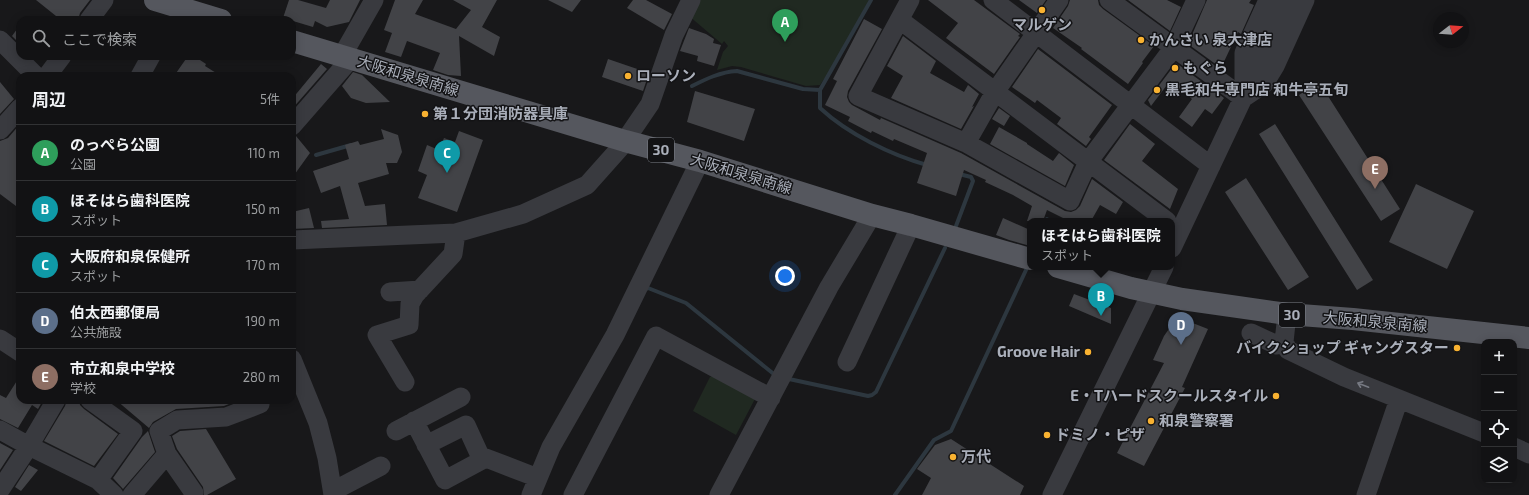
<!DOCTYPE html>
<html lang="ja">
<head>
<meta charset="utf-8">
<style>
  body { margin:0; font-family:"Exo 2","Noto Sans JP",sans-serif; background:#1f2022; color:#f1f3f6 }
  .controls { position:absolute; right:12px; bottom:12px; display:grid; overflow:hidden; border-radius:8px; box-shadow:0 2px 10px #0003 }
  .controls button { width:36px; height:36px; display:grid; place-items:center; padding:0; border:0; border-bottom:1px solid #313234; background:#121214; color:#f1f3f6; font:20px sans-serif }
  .compass { position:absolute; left:1433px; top:12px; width:36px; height:36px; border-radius:50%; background:#121214; box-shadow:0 2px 10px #0003; rotate:73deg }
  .you { position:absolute; left:785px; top:276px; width:14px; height:14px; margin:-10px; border:3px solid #fff; border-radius:50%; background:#1a73e8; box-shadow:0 0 0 6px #1a73e833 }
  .badge { display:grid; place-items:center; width:26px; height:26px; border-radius:50%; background:#ea580c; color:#fff; font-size:13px; font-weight:700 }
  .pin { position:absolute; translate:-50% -33px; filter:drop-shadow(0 1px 2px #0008) }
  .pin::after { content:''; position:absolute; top:21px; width:14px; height:12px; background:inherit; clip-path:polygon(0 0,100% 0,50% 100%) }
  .popup { position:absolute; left:1027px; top:218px; width:148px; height:52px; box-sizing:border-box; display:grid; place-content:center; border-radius:8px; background:#121214; filter:drop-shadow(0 1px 3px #0005); font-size:13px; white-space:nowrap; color:#9c9ea0 }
  .popup b { font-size:15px; color:#f1f3f6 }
  .popup::after { content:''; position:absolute; left:50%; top:100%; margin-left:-8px; border:8px solid transparent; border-top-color:#121214 }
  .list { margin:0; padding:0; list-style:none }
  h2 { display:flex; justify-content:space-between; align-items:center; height:52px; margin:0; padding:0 16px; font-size:17px }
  h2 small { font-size:13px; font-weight:400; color:#9c9ea0 }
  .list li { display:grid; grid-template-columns:26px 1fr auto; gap:12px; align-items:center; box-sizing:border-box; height:56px; padding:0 16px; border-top:1px solid #313234 }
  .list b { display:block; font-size:15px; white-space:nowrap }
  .list p { margin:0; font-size:13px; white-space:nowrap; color:#9c9ea0 }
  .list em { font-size:13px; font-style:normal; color:#9c9ea0 }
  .icon { flex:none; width:22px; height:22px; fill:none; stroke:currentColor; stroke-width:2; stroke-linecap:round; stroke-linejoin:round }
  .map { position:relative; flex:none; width:1529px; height:495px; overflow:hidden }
  .search { position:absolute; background:#121214; box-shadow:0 2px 10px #0003; left:16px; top:16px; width:280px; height:44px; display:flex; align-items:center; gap:10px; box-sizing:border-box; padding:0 14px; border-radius:12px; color:#9c9ea0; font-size:15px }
  .panel { position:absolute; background:#121214; box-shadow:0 2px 10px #0003; left:16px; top:72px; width:280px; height:332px; border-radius:12px }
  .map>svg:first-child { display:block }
</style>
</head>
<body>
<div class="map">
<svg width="1529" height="495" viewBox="0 0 1529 495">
  <rect width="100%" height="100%" fill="#18181a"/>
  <!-- green -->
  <path fill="#202921" d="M697 0H869L831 69 820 85 806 86 741 67 732 66 717 70 723 52 728 46 724 41 722 44 689 16Z
    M715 375 756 397 736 435 693 411 710 377Z"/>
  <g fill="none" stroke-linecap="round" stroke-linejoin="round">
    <!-- stream -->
    <path stroke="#2d373f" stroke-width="4" d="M871 0 820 90V108C848 134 891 155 927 165
      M692 86C706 79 720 72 737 71L803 89 820 90
      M316 155 351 145
      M1046 221 1047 219
      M956 226 973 181 971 177 959 174
      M644 290 648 288 686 303 775 375
      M789 379 868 396 872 395 876 392 945 248
      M895 495 934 440 951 431 1026 270"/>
  </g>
  <!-- building -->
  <path fill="#424347" d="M36 0H90L80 13 78 20H61Z
    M289 0H298L326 8 330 0H360L349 22 327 27 315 21 313 27 283 18Z
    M395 0H423L415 14 456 29 471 10 453 0H497L482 27 500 37 494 56 459 36 461 76 448 75 433 70 440 53 407 41 401 57 385 52 392 33 384 30Z
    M548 0H581L572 12Z
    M633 0H646L672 14 664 30 627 8Z
    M928 0H974L1020 34 1018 36 1020 37 994 74 946 38 958 23Z
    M1019 0H1046L1037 13Z
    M1070 0H1098L1099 5 1103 9 1154 46 1142 62 1143 63 1128 84 1081 49 1082 48 1053 28 1068 6Z
    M1128 0H1167L1181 7 1170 31Z
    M1207 0H1251L1249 3 1254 5 1241 34 1238 32 1221 68 1188 44Z
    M864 19 882 29 848 91 847 97 849 102 852 105 880 120 881 118 961 153 1065 211 1071 212 1076 210 1080 206 1092 179 1123 202 1116 214 1100 205 1091 221H1069L1047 210 1043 221H1027L1032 206 1013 195 985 182 986 180 964 170 956 196 917 183 927 153 894 139 893 141 872 131 871 133 848 121 850 117 825 105 837 81 833 79Z
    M20 25V44L12 36Z
    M689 28 706 34 714 39 713 43 721 45 714 66 697 61 698 56 680 51Z
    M903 36 936 61 930 73 964 92 968 85 979 94 972 107 974 106 961 129 891 98 903 76 887 66Z
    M1038 49 1112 105 1089 137 1091 139 1086 146 1057 124 1061 118 1037 100 1035 103 1012 87Z
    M188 56H194L206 64 205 66 221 76H174Z
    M608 59 649 73 643 91 602 77Z
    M1176 63 1224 98 1212 114 1205 109 1192 127 1179 117 1192 99 1170 81 1151 106 1148 100Z
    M321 64 327 69 292 109V99Z
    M353 72 362 75 390 102 366 103 351 98 342 86Z
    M0 82 14 99 0 114Z
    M1319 82 1400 209 1381 221 1299 95Z
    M695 91 755 109 744 141 687 122Z
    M999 108 1010 116 1004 126 992 119Z
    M20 124V209L0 194V141L8 138Z
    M1130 124 1155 144 1142 161 1178 189 1170 209 1104 160Z
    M1275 124 1373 280 1357 290 1259 134Z
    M999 127 1027 143V144L1053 161 1059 153 1074 165 1065 186 990 144Z
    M381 129 398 135 402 152 397 163H386L389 174 358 183 365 206 385 204 387 225 322 228 321 221 349 219 340 186 321 193 313 171 349 159 345 145 358 141 360 145 384 139Z
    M459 131 483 140 457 212 418 198 427 175 418 171 427 145 439 150 444 138 455 142Z
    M296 136 310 153 292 178V137Z
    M1246 178 1309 277 1288 290 1225 192Z
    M1416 184 1474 211 1447 269 1389 242Z
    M309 208 314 228 292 229V212Z
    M1003 218 1030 230V246L1009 240 996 235Z
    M1074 294 1111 308V324L1069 306Z
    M1185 320 1208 329 1182 387 1185 388 1144 466 1117 453 1164 363 1153 360 1164 336 1173 323Z
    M20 376V400H43L38 409 32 405 18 428 0 419V395L6 398Z
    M67 400H79L80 405 84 409 118 434 94 466 44 441 65 406Z
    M116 400H234V402L224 406 176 409 153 422 149 428Z
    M206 429 236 479 207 495H204L203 487 177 449 172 436 180 431Z
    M148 431 155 452 123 489 113 478 142 437Z
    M951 439 1024 486 1020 495H922L931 478 917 469 935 445Z
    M0 443 13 450 0 470Z
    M29 465 38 470 21 491 15 487Z"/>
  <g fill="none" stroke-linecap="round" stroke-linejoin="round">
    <!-- minor -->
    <path stroke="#393a3f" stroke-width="19" d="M910 0 858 96 966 143 995 92 1059 0
      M993 0 1211 166
      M1109 0 1243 98
      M89 20 104 0
      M900 20 1167 221
      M0 40 36 76
      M47 76 62 56
      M140 76 151 56
      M1244 88V53L1268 0
      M1243 98 1264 84 1275 66 1305 0
      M292 126 347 63 345 57 346 49 374 0
      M0 130 20 108
      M966 143 1070 201 1088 162 1174 47 1196 0
      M292 240 456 233 523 214 587 185 620 148 650 104 674 35 691 0
      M1172 248 1243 98 1288 0
      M390 292 420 290
      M1287 314 1284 342 1288 350 1344 377 1484 433
      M1251 333 1277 345 1284 342
      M0 339 20 352
      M292 359 318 423 327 458 333 495
      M847 362 911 225
      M405 382 377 335 409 325 410 304 415 295 453 254 456 233
      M90 400 133 431 98 480
      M414 421 445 480 486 458 538 478
      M0 430 29 446 98 480 114 495
      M396 431 461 397
      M426 445 466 425 482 460
      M1514 447 1529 454
      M332 489 339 488 381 466
      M0 490 29 446 56 400
      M132 495 167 454
      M193 495 194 493 167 454 159 431 177 420 226 417 260 404
      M531 495 551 447 615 335 700 161
      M573 495 656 336 771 398
      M719 495 829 287 872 215
      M1052 495 1164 267
      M1366 495 1399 399"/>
    <!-- major -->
    <path stroke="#55575e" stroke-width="22" d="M155 0 221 20
      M292 41 625 141 700 161 872 215 911 225 1030 259
      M1058 267 1131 288 1182 299 1287 314 1353 319 1529 338"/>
  </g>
  <!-- one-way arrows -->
  <defs><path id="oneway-shaft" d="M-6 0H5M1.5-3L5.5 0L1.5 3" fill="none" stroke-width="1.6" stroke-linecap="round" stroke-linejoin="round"/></defs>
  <use stroke="#777a83" href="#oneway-shaft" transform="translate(1363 385) rotate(-159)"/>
  <!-- markers -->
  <g fill="#f9b231" stroke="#131315" stroke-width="1.5">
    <circle cx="1042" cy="10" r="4"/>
    <circle cx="1141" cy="40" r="4"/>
    <circle cx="1175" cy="68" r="4"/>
    <circle cx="628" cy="76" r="4"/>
    <circle cx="1157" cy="90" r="4"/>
    <circle cx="425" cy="114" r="4"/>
    <circle cx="1457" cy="348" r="4"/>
    <circle cx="1088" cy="352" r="4"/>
    <circle cx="1276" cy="396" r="4"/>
    <circle cx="1151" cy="421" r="4"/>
    <circle cx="1047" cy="435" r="4"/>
    <circle cx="953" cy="457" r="4"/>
  </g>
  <g text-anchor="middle" stroke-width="3" stroke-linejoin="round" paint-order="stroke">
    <!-- shield labels -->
    <g fill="#131315" stroke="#7d8088" stroke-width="1">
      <rect x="648" y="138" width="26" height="24" rx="3"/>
      <rect x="1279" y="303" width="26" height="24" rx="3"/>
    </g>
    <g font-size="14" font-weight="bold" fill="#aaafba">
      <text x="661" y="155">30</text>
      <text x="1292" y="320">30</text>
    </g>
    <!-- poi labels -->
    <g font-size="15" font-weight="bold" fill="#aaafba" stroke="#131315" text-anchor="start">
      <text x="1042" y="30" text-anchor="middle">マルゲン</text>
      <text x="1149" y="45">かんさい 泉大津店</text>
      <text x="1183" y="73">もぐら</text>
      <text x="636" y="81">ローソン</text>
      <text x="1165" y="95">黒毛和牛専門店 和牛亭五旬</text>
      <text x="433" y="119">第１分団消防器具庫</text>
      <text x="1449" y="353" text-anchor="end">バイクショップ ギャングスター</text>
      <text x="1080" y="357" text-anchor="end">Groove Hair</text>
      <text x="1268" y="401" text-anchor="end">E・Tハードスクールスタイル</text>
      <text x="1159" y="426">和泉警察署</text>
      <text x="1055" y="440">ドミノ・ピザ</text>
      <text x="961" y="462">万代</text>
    </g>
    <!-- street labels -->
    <g font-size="15" fill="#aaafba" stroke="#131315">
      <text transform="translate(408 76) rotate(17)" y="5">大阪和泉泉南線</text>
      <text transform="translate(741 174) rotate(17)" y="5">大阪和泉泉南線</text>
      <text transform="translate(1375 322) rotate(5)" y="5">大阪和泉泉南線</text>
    </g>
  </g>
</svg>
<div class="controls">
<button>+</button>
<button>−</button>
<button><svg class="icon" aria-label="locate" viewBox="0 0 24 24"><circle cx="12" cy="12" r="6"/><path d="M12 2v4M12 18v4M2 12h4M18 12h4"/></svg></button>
<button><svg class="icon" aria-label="layers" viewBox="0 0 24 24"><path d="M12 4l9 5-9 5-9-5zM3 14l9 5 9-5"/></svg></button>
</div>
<svg class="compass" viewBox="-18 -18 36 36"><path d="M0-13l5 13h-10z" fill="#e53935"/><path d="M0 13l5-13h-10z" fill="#9c9ea0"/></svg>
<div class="you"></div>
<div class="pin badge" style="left:785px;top:42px;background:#2e9e5b">A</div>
<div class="pin badge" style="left:1101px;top:316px;background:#0f9aa8">B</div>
<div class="popup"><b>ほそはら歯科医院</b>スポット</div>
<div class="pin badge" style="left:447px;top:173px;background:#0f9aa8">C</div>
<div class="pin badge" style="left:1181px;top:345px;background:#5c6f8a">D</div>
<div class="pin badge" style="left:1375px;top:189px;background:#8d6e63">E</div>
<div class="search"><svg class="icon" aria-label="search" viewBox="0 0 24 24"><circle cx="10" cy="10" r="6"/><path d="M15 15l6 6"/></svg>ここで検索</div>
<section class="panel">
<h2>周辺<small>5件</small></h2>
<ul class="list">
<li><span class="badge" style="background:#2e9e5b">A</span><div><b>のっぺら公園</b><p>公園</p></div><em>110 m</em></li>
<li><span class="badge" style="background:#0f9aa8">B</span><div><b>ほそはら歯科医院</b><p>スポット</p></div><em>150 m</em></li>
<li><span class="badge" style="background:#0f9aa8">C</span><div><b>大阪府和泉保健所</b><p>スポット</p></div><em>170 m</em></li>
<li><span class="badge" style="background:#5c6f8a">D</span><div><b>伯太西郵便局</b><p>公共施設</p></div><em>190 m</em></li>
<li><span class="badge" style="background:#8d6e63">E</span><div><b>市立和泉中学校</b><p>学校</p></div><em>280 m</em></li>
</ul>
</section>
</div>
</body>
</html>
